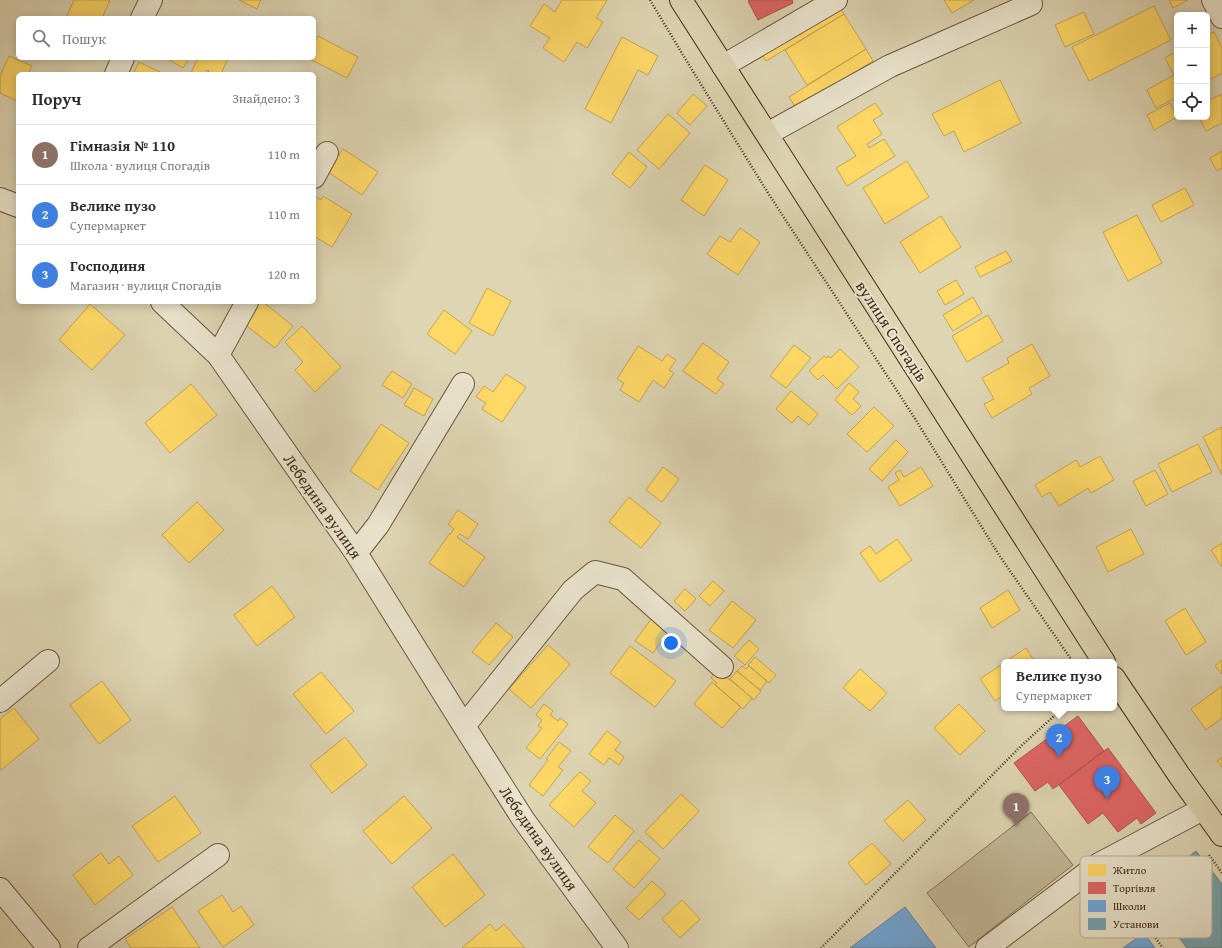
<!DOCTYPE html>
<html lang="uk">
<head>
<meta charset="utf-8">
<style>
  body { margin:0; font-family:"Gentium Book Plus",serif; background:#f2f2f3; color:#2b2b33 }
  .controls { position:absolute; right:12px; top:12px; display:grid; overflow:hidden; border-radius:6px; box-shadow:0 2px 10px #0003 }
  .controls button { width:36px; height:36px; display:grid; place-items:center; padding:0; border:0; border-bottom:1px solid #e1e1e2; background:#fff; color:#2b2b33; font:20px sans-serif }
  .you { position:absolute; left:671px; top:643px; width:14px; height:14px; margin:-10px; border:3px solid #fff; border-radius:50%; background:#1a73e8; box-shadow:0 0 0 6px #1a73e833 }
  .badge { display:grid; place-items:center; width:26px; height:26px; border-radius:50%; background:#1a73e8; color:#fff; font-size:13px; font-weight:700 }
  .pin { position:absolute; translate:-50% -33px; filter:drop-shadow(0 1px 2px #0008) }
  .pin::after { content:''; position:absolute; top:21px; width:14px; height:12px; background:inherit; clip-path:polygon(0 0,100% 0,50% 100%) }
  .popup { position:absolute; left:1001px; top:659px; width:116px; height:52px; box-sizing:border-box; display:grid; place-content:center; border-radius:6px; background:#fff; filter:drop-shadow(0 1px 3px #0005); font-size:13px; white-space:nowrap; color:#7c7c81 }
  .popup b { font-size:15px; color:#2b2b33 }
  .popup::after { content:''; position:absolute; left:50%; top:100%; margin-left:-8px; border:8px solid transparent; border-top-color:#fff }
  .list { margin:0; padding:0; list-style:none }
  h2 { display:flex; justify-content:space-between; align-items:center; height:52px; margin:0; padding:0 16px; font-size:17px }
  h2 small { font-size:13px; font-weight:400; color:#7c7c81 }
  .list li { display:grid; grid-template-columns:26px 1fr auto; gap:12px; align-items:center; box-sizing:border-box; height:60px; padding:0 16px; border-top:1px solid #e1e1e2 }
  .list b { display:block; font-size:15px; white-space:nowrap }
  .list p { margin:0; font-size:13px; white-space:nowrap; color:#7c7c81 }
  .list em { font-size:13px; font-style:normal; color:#7c7c81 }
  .icon { flex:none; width:22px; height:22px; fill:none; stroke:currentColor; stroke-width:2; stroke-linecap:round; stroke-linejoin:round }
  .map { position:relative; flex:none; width:1222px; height:948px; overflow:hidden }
  .search { position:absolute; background:#fff; box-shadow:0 2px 10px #0003; left:16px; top:16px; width:300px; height:44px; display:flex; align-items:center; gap:10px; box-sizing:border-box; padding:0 14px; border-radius:6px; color:#7c7c81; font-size:15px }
  .panel { position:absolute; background:#fff; box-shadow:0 2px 10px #0003; left:16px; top:72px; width:300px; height:232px; border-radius:6px }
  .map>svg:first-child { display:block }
</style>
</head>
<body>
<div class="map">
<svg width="1222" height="948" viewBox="0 0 1222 948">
  <rect width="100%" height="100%" fill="#ded5b3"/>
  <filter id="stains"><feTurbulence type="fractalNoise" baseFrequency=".005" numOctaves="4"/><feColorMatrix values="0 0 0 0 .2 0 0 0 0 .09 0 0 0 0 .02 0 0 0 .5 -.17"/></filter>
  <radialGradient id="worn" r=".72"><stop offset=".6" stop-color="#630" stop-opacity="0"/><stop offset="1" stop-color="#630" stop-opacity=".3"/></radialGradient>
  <!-- green -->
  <path fill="#c3b899" stroke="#827259" d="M1031 812 1073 865 969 947 927 893Z"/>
  <!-- homes -->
  <path fill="#ffd966" stroke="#c6a54f" d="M74 0H110L102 18H66Z
    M239 0H261L257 9Z
    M562 0H607L596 18 603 22 587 48 577 42 564 62 543 48 550 38 530 26 544 4 555 12Z
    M944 0H974L952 13Z
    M1169 0H1188L1173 8Z
    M836 2 844 14 766 61 759 50Z
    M1154 6 1171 40 1089 81 1072 47Z
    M1084 12 1094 34 1065 47 1055 25Z
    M844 14 866 49 807 85 785 50Z
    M1214 32 1222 48V73L1207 81V35Z
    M318 36 358 57 347 78 308 58H314V43Z
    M622 37 658 56 648 75 638 70 611 123 585 109Z
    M866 49 873 61 796 108 789 97Z
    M1177 51V97L1156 108 1147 90 1174 75 1165 58Z
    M9 56 32 66 28 74H18V97L17 101 0 93V76Z
    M166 58H189L183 68Z
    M198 58H228L221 74H208L209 71 207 70 205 74H193L191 73Z
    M139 62 164 74H133Z
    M1000 80 1021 123 964 152 954 131 944 136 932 114Z
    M693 94 707 106 690 125 677 113Z
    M1222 94V123L1206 131 1199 117H1207V101Z
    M875 103 883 114 873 120 882 134 867 144 869 148 884 139 895 156 847 186 836 168 856 156 837 127Z
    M1170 103 1177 117 1154 130 1147 115Z
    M668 114 690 133 659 169 637 150Z
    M343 149 378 172 362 195 328 172Z
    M1222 151V168L1217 171 1210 158Z
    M629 152 647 167 630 188 612 174Z
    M907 161 929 197 885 224 863 188Z
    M705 165 728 180 704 216 681 200Z
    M1185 188 1194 205 1161 222 1152 205Z
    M314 196 321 200 323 196 352 214 332 247 314 236Z
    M1137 215 1162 263 1128 281 1103 232Z
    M941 216 961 247 920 273 900 242Z
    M740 228 760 242 738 275 707 254 720 236 730 242Z
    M1006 251 1012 261 980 277 975 267Z
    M956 280 964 294 945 305 937 291Z
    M487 288 511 301 493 336 469 323Z
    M973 297 982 313 953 331 943 315Z
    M259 302H263L293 326 275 348 243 323Z
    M90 304 125 335 92 370 59 340Z
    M444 310 472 331 455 354 427 334Z
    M988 315 1003 341 967 362 952 336Z
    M302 326 341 367 315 392 295 370 303 362 285 342Z
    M703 343 729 362 717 379 724 384 716 394 683 371Z
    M1032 344 1050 376 1029 388 1032 394 992 418 984 404 994 399 982 378 1009 363 1007 358Z
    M794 345 811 358 786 388 770 376Z
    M638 346 662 361 667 354 676 360 669 370 674 373 664 388 653 380 639 402 620 390 624 383 617 379Z
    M840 349 859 367 837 389 823 375 818 380 809 371 824 356 827 358 828 356 831 358Z
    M392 371 412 384 403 398 382 385Z
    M506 374 526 387 502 422 482 409 486 403 476 397 484 386 493 392Z
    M849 383 859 392 853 399 861 406 852 415 835 400Z
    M191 384 217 415 170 453 145 423Z
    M414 388 433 399 424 416 404 405Z
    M791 391 818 414 809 425 798 416 792 423 776 409Z
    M874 407 894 426 867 452 847 434Z
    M381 424 409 443 378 490 350 471Z
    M1222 427V475L1203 437Z
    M896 440 908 452 882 481 869 469Z
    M1198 444 1212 472 1172 492 1158 464Z
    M1100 456 1114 480 1091 493 1088 488 1059 506 1050 492 1042 497 1035 485 1076 460 1080 467Z
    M663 467 679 479 662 502 646 490Z
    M921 467 933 486 900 506 888 487 899 480 895 473 900 470 904 477Z
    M1155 470 1168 494 1146 506 1133 481Z
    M629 497 661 523 641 548 609 522Z
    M197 502 224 530 189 563 162 535Z
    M458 510 478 524 468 539 460 534 457 537 485 557 464 587 429 563 450 533 451 534 454 529 448 524Z
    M1131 529 1144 554 1108 572 1096 547Z
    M897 539 912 560 880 582 860 553 870 546 876 554Z
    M1222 543V567L1211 550Z
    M713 581 724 591 710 606 699 596Z
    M272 586 295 617 257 646 234 615Z
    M685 589 696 599 685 611 674 601Z
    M1008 590 1020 610 992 628 980 608Z
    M732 601 756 620 733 648 709 630Z
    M1185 608 1206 642 1186 655 1165 621Z
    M654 615 671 627 653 653 635 641Z
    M496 623 513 637 489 665 472 652Z
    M749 640 759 649 745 665 734 656Z
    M548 645 570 664 531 708 509 689Z
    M630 646 676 681 655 707 610 673Z
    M1026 648 1035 662H1005Z
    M755 657 776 675 769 683 748 665Z
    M1222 660V674L1215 666Z
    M1004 663V695L995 701 980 679Z
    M742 666 746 669 749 666 767 681 760 690 737 671Z
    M860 669 887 693 870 711 843 688Z
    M716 671 724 675 752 698 743 709 715 685 717 683 711 678Z
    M737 671 761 691 754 700 730 679Z
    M321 672 354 711 326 734 293 694Z
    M102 681 131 720 99 744 70 705Z
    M712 682 741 707 722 728 694 704Z
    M1222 686V718L1206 730 1191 709Z
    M544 704 553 711 550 715 558 721 560 718 568 724 540 759 526 748 542 728 538 726 542 720 536 715Z
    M959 704 985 731 960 755 934 728Z
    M14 708 39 739 1 770 0 768V719Z
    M607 731 621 742 615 750 624 757 619 765 609 758 604 765 589 754Z
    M345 737 367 765 332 793 310 765Z
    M559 742 571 751 558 767 563 770 543 796 529 785 548 760 546 759Z
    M1222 757V767L1217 761Z
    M580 772 591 781 582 791 596 803 574 827 549 805Z
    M681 794 699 811 663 849 645 832Z
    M175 796 201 833 158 862 132 826Z
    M404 796 432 828 392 864 363 831Z
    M908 800 926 820 903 841 884 821Z
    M615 815 634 831 608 863 588 847Z
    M639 840 660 859 634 888 613 869Z
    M872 843 891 864 866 885 848 863Z
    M101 853 109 864 119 856 133 875 95 905 73 875Z
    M453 854 485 895 445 927 412 887Z
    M652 881 666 894 639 920 626 908Z
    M222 895 233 912 241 906 254 925 223 947 198 911Z
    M682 900 700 919 680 938 662 919Z
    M172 907 200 948H131L125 939Z
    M490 924 496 931 504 924 525 948H462Z"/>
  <!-- shops -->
  <path fill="#e06666" stroke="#b0554f" d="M750 0H792L793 3 758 20 748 1Z
    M1078 716 1104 751 1053 789 1048 782 1035 791 1014 763Z
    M1108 748 1156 813 1141 824 1137 818 1118 832 1103 813 1088 824 1059 785Z"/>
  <!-- schools -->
  <path fill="#6fa8dc" stroke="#6183a2" d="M905 907 936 948H850Z
    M1144 933 1155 948H1123Z"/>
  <!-- public -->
  <path fill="#76a5af" stroke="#668182" d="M1196 851 1222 884V948H1187L1165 920 1184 906 1162 878Z"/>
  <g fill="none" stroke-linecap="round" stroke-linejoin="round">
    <defs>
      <path id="minor" d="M1213 0 1222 17
        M142 18 151 0
        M723 66 836 0
        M116 74 123 58
        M767 134 890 66 1031 4
        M314 177 327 153
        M0 199 18 206
        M162 302 218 355 356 553 464 726 523 819 617 948
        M218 355 247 302
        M356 553 378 525 463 384
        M0 701 48 661
        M464 726 573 590 595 572 623 579 722 667
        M0 889 49 948
        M89 948 218 855
        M987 948 1099 864 1203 809"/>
      <path id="major" d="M681 0 1104 662
        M1114 678 1179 775 1222 835"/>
    </defs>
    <!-- minor casing -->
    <use href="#minor" stroke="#685640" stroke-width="24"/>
    <!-- major casing -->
    <use href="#major" stroke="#412c19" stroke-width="24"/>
    <!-- path -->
    <path stroke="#412c19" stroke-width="2.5" stroke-dasharray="1 2" stroke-linecap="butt" d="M650 0 686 60 768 193 914 417 999 555 1073 662
      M1209 855 1222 873
      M1114 883 1163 948
      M821 948 1021 746 1063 708"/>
    <!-- minor -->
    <use href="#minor" stroke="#eae4ce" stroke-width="22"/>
    <!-- major -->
    <use href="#major" stroke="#ded5b3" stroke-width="22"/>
  </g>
  <g text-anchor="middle" stroke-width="4" stroke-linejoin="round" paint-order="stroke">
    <!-- street labels -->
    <g font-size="16" fill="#412c19" stroke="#eae4ce">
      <text transform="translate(892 331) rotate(57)" y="6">вулиця Спогадів</text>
      <text transform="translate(323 506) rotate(55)" y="6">Лебедина вулиця</text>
      <text transform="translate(539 838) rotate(55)" y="6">Лебедина вулиця</text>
    </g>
  </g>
  <!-- legend -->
  <rect x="1080" y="856" width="132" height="82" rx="6" fill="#eae4ce" stroke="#b7ad98" stroke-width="1"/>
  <rect x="1088" y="864" width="18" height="12" fill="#ffd966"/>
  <rect x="1088" y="882" width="18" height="12" fill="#e06666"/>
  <rect x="1088" y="900" width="18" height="12" fill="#6fa8dc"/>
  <rect x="1088" y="918" width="18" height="12" fill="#76a5af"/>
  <g font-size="11" fill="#412c19">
    <text x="1113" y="874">Житло</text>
    <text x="1113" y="892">Торгівля</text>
    <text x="1113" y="910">Школи</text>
    <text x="1113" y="928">Установи</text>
  </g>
  <rect width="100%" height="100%" filter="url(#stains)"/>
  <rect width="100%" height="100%" fill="url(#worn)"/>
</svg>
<div class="controls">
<button>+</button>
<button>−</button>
<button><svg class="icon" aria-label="locate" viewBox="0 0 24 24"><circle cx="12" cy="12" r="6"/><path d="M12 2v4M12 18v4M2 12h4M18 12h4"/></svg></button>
</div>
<div class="you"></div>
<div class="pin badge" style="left:1016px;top:826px;background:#8d6e63">1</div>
<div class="pin badge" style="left:1059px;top:757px;background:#3f7fe0">2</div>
<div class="popup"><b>Велике пузо</b>Супермаркет</div>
<div class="pin badge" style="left:1107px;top:799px;background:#3f7fe0">3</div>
<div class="search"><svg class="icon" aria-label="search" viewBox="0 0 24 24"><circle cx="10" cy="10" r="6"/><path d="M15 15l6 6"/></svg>Пошук</div>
<section class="panel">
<h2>Поруч<small>Знайдено: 3</small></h2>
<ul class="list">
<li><span class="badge" style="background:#8d6e63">1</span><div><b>Гімназія № 110</b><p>Школа · вулиця Спогадів</p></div><em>110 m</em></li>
<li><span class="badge" style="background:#3f7fe0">2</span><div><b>Велике пузо</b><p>Супермаркет</p></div><em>110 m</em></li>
<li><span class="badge" style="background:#3f7fe0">3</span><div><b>Господиня</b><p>Магазин · вулиця Спогадів</p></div><em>120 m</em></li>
</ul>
</section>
</div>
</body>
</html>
